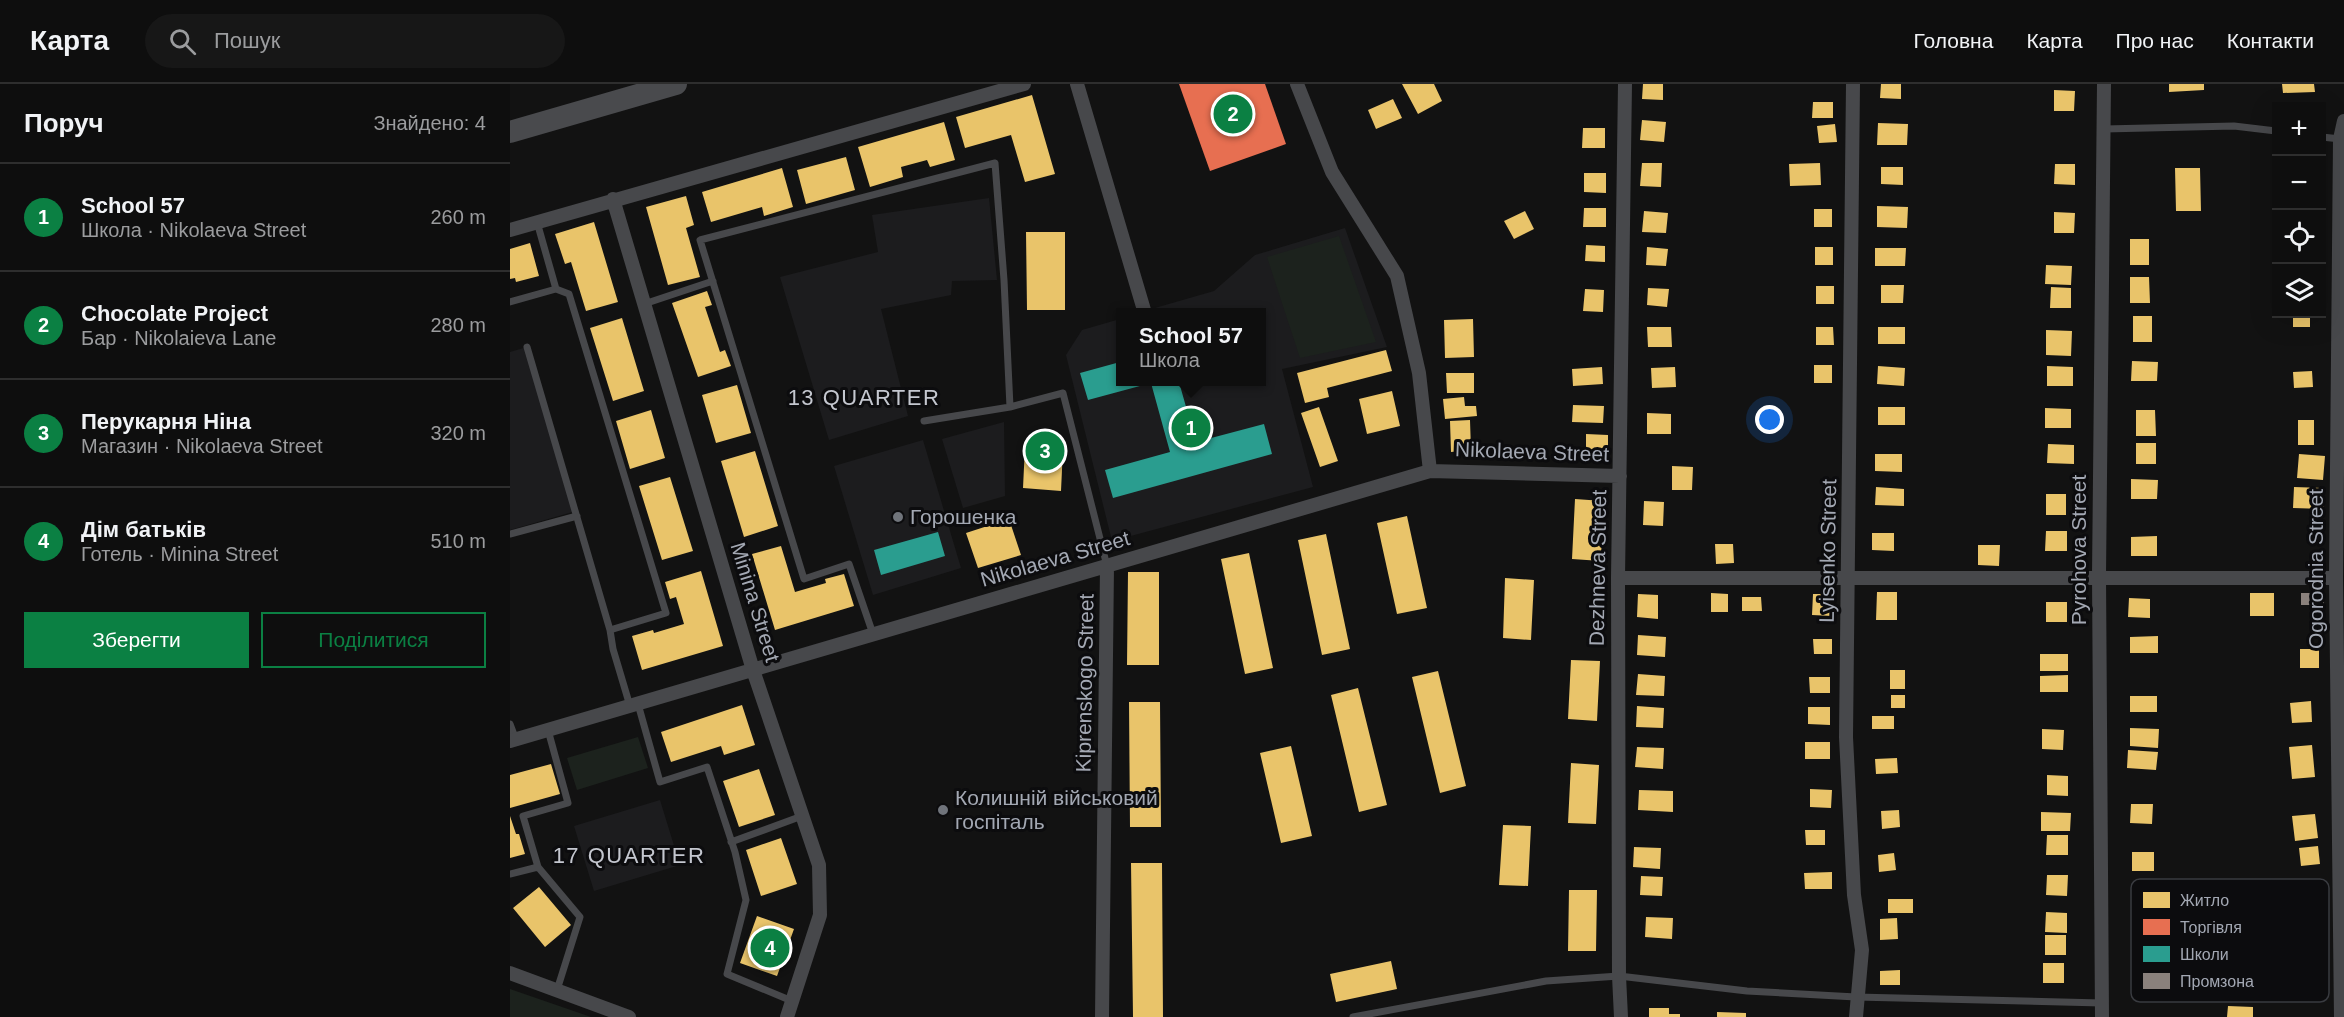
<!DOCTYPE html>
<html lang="uk">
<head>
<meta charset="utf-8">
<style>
  body { margin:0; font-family:Helvetica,sans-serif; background:#171717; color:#f1f3f6 }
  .controls { position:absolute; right:18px; top:18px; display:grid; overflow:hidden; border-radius:0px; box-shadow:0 6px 24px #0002 }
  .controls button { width:54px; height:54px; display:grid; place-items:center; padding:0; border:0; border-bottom:2px solid #2e2e2e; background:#0e0e0e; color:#f1f3f6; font:30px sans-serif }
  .you { position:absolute; left:1260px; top:336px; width:21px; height:21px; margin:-15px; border:4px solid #fff; border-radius:50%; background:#1a73e8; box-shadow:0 0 0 9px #1a73e833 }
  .badge { display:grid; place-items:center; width:39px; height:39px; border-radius:50%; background:#0b8043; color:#fff; font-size:20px; font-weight:700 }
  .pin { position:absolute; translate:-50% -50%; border:3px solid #fff; box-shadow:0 2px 6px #0006 }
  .popup { position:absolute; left:606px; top:224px; width:150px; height:78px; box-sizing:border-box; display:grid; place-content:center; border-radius:0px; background:#0e0e0e; filter:drop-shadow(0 2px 4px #0005); font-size:20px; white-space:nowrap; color:#9b9c9e }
  .popup b { font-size:22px; color:#f1f3f6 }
  .popup::after { content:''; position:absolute; left:50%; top:100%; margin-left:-12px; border:12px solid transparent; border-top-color:#0e0e0e }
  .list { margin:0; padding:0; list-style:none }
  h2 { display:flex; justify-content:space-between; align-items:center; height:78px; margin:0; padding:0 24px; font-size:26px }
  h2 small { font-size:20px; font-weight:400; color:#9b9c9e }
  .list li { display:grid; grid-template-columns:39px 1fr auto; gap:18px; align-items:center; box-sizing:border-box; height:108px; padding:0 24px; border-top:2px solid #2e2e2e }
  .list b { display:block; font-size:22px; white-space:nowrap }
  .list p { margin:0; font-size:20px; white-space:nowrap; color:#9b9c9e }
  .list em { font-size:20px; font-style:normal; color:#9b9c9e }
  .actions { display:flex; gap:12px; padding:18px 24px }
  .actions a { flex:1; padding:14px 0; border:2px solid #0b8043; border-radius:0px; text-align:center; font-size:21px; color:#0b8043 }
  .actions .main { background:#0b8043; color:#fff }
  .icon { flex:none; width:33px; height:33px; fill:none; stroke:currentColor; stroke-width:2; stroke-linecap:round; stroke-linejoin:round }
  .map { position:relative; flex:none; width:1834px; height:933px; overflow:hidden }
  header { display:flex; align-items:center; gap:36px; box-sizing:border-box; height:84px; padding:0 30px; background:#0e0e0e; border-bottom:2px solid #2e2e2e }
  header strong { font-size:28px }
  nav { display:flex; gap:33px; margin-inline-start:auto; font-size:21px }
  .search { width:420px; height:54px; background:#171717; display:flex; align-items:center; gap:15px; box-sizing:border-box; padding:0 21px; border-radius:33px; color:#9b9c9e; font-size:22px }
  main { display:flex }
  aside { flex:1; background:#0e0e0e }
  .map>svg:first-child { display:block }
</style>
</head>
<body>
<header>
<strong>Карта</strong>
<div class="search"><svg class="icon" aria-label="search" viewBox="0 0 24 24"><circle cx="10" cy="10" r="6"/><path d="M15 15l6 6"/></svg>Пошук</div>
<nav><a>Головна</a><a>Карта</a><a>Про нас</a><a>Контакти</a></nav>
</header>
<main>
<aside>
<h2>Поруч<small>Знайдено: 4</small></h2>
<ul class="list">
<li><span class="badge">1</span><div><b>School 57</b><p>Школа · Nikolaeva Street</p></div><em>260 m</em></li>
<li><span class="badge">2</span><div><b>Chocolate Project</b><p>Бар · Nikolaieva Lane</p></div><em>280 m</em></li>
<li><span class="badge">3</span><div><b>Перукарня Ніна</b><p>Магазин · Nikolaeva Street</p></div><em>320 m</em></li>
<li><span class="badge">4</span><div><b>Дім батьків</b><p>Готель · Minina Street</p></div><em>510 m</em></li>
</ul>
<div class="actions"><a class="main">Зберегти</a><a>Поділитися</a></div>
</aside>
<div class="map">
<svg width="1834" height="933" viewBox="0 0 1834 933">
  <rect width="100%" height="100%" fill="#121212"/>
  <!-- built -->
  <path fill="#1c1c1e" d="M479 114 487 196 442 197 441 211 371 225 398 332 319 356 270 193 368 168 362 131Z
    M835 144 877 263 772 285 803 403 602 457 556 271 572 246 610 235V298H752V228H631L704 207 745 171Z
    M17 263 66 427 0 446V268Z
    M494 338 495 412 453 424 432 355Z
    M413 356 451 484 363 511 324 382Z
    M150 716 170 781 84 807 64 742Z"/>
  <!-- green -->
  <path fill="#1c221d" d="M829 152 866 258 790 274 757 173Z
    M128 653 138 684 67 706 57 674Z
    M0 905 81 933H0Z"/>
  <!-- homes -->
  <path fill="#e9c46a" d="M892 0H924L932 17 908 30Z
    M1133 0H1153V16L1132 15Z
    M1371 0H1391V15L1370 14Z
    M1659 0H1694V6L1659 8Z
    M1772 0H1804L1805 8 1773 9Z
    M1544 6 1565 7 1564 27H1544Z
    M522 11 545 90 515 98 501 51 455 64 446 33Z
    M883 15 892 34 866 45 858 26Z
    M1303 18H1323V34H1302Z
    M1132 36 1156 38 1154 58 1130 56Z
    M434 38 445 76 420 83 417 76 391 83 393 93 360 103 348 63Z
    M1368 39 1398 40 1397 61H1367Z
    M1325 40 1327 58 1309 59 1307 42Z
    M1073 44H1095V64H1072Z
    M336 73 345 106 296 120 287 86Z
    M1132 79H1152L1151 103 1130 102Z
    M1310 79 1311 101 1280 102 1279 80Z
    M1545 80H1565V101L1544 100Z
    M1371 83H1393V101L1371 100Z
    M272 84 283 123 254 132 252 123 201 138 192 108Z
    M1665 84H1690L1691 127H1666Z
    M1074 89H1096V109L1074 108Z
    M176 112 184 141 176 144 190 193 158 201 136 123Z
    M1367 122 1398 123 1397 144 1367 143Z
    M1074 124H1096V143H1073Z
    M1304 125H1322V143H1304Z
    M1015 127 1024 145 1004 155 994 137Z
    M1134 127 1158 129 1156 149 1132 148Z
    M1544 128 1565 129 1564 149H1544Z
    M84 138 108 218 76 227 61 178 55 180 45 150Z
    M516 148H555V226H517Z
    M1620 155H1639V181H1620Z
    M20 159 29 192 6 198 5 194 0 195V165Z
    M1076 161 1095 162V178L1075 177Z
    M1137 163 1158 165 1156 182 1136 181Z
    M1305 163H1323V181H1305Z
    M1365 164H1396L1395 182H1365Z
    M1536 181 1562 182 1561 201 1535 200Z
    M1620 193H1639L1640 219H1620Z
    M1371 201H1394L1393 219H1371Z
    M1306 202H1324V220H1306Z
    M1541 203 1561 204V224H1540Z
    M1138 204 1159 205 1157 223 1137 221Z
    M1075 205 1094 206 1093 228 1073 227Z
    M197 207 202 221 195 223 210 268 215 266 221 282 188 293 162 219Z
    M1783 230H1800V243H1783Z
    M1623 232H1642V258H1623Z
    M112 234 134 307 103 317 80 244Z
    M963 235 964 273 935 274 934 236Z
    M1137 243H1161L1162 263H1138Z
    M1306 243H1323L1324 261H1306Z
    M1368 243H1395V260H1368Z
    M1536 246 1562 247 1561 272 1536 271Z
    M876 266 882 287 817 304 819 313 795 319 787 289Z
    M1622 277 1648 278 1647 297H1621Z
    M1304 281H1322V299H1304Z
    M1368 282 1395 284 1394 302 1367 300Z
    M1537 282 1563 283V302H1537Z
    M1092 283 1093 300 1063 302 1062 285Z
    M1165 283 1166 303 1142 304 1141 284Z
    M1802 287 1803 303 1784 304 1783 288Z
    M936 289H964V309H937Z
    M227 301 241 349 206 359 192 311Z
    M882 307 890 342 857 350 849 315Z
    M954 313 955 322H966L967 332 935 335 933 315Z
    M1063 321 1094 322 1093 339 1062 338Z
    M809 323 828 377 810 383 791 329Z
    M1368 323H1395V341H1368Z
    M1535 324 1561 325V344H1535Z
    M141 326 155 374 120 385 106 337Z
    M1626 326H1645L1646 352H1626Z
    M1137 329 1161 330V350H1137Z
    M960 336 961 366 941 368 940 337Z
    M1788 336H1804V361H1788Z
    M1076 350 1098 351V370H1076Z
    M1626 359H1646V380H1626Z
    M1538 360 1564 361V380L1537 379Z
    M515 362 553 364 551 407 513 404Z
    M245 367 268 442 234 453 211 377Z
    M1365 370H1392V388L1365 387Z
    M1789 370 1815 372 1813 396 1787 394Z
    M1162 382 1183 383 1182 406H1162Z
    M160 393 183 467 152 476 129 402Z
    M1621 395 1648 396 1647 415H1621Z
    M1366 403 1394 405V422L1365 421Z
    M1784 403 1814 404V425L1783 424Z
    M1536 410H1556V431H1536Z
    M1065 415 1093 417 1091 477 1062 475Z
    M1134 417 1154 418 1153 442 1133 441Z
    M897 432 917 524 887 530 867 439Z
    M499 435 511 471 468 484 456 449Z
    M1536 447H1557V467H1535Z
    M1362 449H1384V467L1362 466Z
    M816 450 840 565 812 571 788 456Z
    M1647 452V472H1621V453Z
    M1205 460H1223L1224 479 1206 480Z
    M1468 461H1490L1489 482 1468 481Z
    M271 462 285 508 316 499 315 495 334 490 344 522 265 546 242 470Z
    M739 469 763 584 735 590 711 475Z
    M191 487 213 562 132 586 122 552 143 546 144 549 174 540 166 513 160 515 155 498Z
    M618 488H649V581H617Z
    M995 494 1024 496 1021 556 993 554Z
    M1367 508H1387V536H1366Z
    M1201 509 1218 510V528H1201Z
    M1740 509H1764V532H1740Z
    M1128 510 1148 511V535L1127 533Z
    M1303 510H1323V532L1302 531Z
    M1232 513H1251L1252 527H1232Z
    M1619 514 1640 515V534L1618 533Z
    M1536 518H1557V538H1536Z
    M1128 551 1156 553 1155 573 1127 571Z
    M1648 552V569H1620V553Z
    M1303 555H1322V570H1304Z
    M1790 565H1809V584H1790Z
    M1530 570H1558V587H1530Z
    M1061 576 1090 577 1087 637 1058 635Z
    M1380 586H1395V605H1380Z
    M928 587 956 702 930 709 902 593Z
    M1128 590 1155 592 1154 612 1126 611Z
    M1558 591V608H1530V592Z
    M1299 593H1320V609H1300Z
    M848 604 877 721 849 728 821 611Z
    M1381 611H1395V624H1381Z
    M1620 612H1647V628H1620Z
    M1801 617 1802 638 1782 639 1780 619Z
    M619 618H650L651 743H620Z
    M232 621 245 661 214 671 211 662 161 678 151 648Z
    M1127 622 1154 624 1153 644 1126 643Z
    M1298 623H1320V641L1298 640Z
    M1362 632H1384V645H1362Z
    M1620 644 1649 645 1648 664 1620 662Z
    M1532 645 1554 646 1553 666 1532 665Z
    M1295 658H1320V675H1295Z
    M1802 661 1805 693 1782 695 1779 663Z
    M781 662 802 752 771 759 750 669Z
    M1127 663 1154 664 1153 685 1125 683Z
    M1618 666 1648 668 1646 686 1617 684Z
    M1387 674 1388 689 1366 690 1365 675Z
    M1061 679 1089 681 1086 740 1058 739Z
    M41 680 50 710 0 724V691Z
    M249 685 265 731 229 743 213 697Z
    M1537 691 1558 692V712L1537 711Z
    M1300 705 1322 706 1321 724 1300 723Z
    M1129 706 1163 707V728L1128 726Z
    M1621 720H1643L1642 740 1620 739Z
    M1389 726 1390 743 1372 745 1371 727Z
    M1531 728 1561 729 1560 747H1531Z
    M1805 730 1808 754 1785 757 1782 732Z
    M0 732 6 750H9L15 770 0 774Z
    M993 741 1021 742 1018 802 989 801Z
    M1295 746H1315V761H1296Z
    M1537 751H1558V771H1536Z
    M271 754 287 800 251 812 236 766Z
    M1808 762 1810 780 1791 782 1789 764Z
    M1124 763 1151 764 1150 785 1123 783Z
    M1622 768H1644V787H1622Z
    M1384 769 1386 786 1369 788 1368 771Z
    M621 779H652L653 933H623Z
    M1322 788V805H1295L1294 789Z
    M1537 791H1558L1557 812 1536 811Z
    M1131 792 1153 793 1152 812 1130 811Z
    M1623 798H1644L1645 817 1623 818Z
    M29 803 61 841 35 863 3 824Z
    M1059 806H1087L1086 867H1058Z
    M1785 812H1809V826H1785Z
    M1378 815H1403V829H1378Z
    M1623 819H1644V838L1623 839Z
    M1536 828 1557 829V849L1535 848Z
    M247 832 284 845 267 892 230 879Z
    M1136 833 1163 834 1162 855 1135 853Z
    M1387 834 1388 855 1370 856V835Z
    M1646 845 1647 864 1625 865V846Z
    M1535 851H1556V871H1535Z
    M1811 854 1812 870 1787 872 1786 855Z
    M1626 873H1648L1647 893 1625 892Z
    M881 877 887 905 826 918 820 890Z
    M1533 879H1554V899H1533Z
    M1390 886V901H1370V887Z
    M1809 899 1811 915 1795 917 1793 901Z
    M1718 922 1743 923V933H1717Z
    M1139 924H1159V930H1170V933H1139Z
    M1207 928 1236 929V933H1207Z"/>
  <!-- shops -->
  <path fill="#e76f51" d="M669 0H755L776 60 700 87Z"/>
  <!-- schools -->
  <path fill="#2a9d8f" d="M610 278V298H669L686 358 754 340 762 370 603 414 595 386 660 368 641 299 578 316 570 289Z
    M428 448 435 472 371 491 364 466Z"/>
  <!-- industry -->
  <path fill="#8a817c" d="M1791 509H1814V521H1791Z"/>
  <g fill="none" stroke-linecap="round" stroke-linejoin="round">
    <!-- lane -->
    <path stroke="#47484b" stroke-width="7" d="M1594 45 1724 42 1766 47
      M1812 53 1830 55
      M46 205 59 210 156 529 100 546 103 565 120 622
      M0 218 46 205 27 138
      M134 220 203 197
      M17 263 100 546
      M414 337 500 323
      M0 450 67 432
      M363 550 339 480 294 495 190 156 485 79 494 196 500 323 553 309 597 482
      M128 620 150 698 197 683 225 768 236 816 217 890 282 917
      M0 640 6 656
      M221 758 292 732
      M28 783 70 833 47 906
      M0 790 28 783 13 732 58 719 38 646
      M843 933 1036 897 1109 892 1237 907 1346 913 1592 919"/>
    <!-- street -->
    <path stroke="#47484b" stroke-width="14" d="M567 0 634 226
      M787 0 822 88 887 192 909 289 920 387
      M1343 0 1336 653 1344 811 1352 866 1346 933
      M103 115 243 586 309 781 310 831 277 933
      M0 146 514 0
      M1108 494C1347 496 1587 492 1826 494
      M0 657 920 387 1110 392
      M0 889 119 933
      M592 933 597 482
      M1111 933 1109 892 1108 494 1115 0
      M1592 933 1589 492 1594 0
      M1831 933 1826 494 1830 55 1834 37"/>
    <!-- primary -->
    <path stroke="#494a4d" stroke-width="22" d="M0 48 166 0"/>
  </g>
  <!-- markers -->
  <g fill="#70747b" stroke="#0c0c0e" stroke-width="2">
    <circle cx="388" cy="433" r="6"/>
    <circle cx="433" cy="726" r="6"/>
  </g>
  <g text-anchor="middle" stroke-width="6" stroke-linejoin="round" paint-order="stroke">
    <!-- street labels -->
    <g font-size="21" fill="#a3a8b3" stroke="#0c0c0e">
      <text transform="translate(1022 368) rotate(2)" y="7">Nikolaeva Street</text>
      <text transform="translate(1569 466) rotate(-90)" y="7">Pyrohova Street</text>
      <text transform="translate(1318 467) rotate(-89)" y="7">Lyisenko Street</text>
      <text transform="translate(545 475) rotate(-16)" y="7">Nikolaeva Street</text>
      <text transform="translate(1088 484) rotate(-89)" y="7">Dezhneva Street</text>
      <text transform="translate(1806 485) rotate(-90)" y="7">Ogorodnia Street</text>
      <text transform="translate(245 518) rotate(73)" y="7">Minina Street</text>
      <text transform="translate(575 599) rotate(-89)" y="7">Kiprenskogo Street</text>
    </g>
    <!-- poi labels -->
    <g font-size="21" fill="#a3a8b3" stroke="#0c0c0e" text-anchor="start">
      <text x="400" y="440">Горошенка</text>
      <text x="445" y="721">Колишній військовий<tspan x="445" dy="24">госпіталь</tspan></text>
    </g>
    <!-- neighbourhood labels -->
    <g font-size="22" letter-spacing="1.5" fill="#c4c7cf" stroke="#0c0c0e">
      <text x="354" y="321">13 QUARTER</text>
      <text x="119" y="779">17 QUARTER</text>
    </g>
  </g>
  <!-- legend -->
  <rect x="1621" y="795" width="198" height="123" rx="9" fill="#0c0c0e" stroke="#393b40" stroke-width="1.5"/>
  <rect x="1633" y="808" width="27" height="16" fill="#e9c46a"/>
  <rect x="1633" y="835" width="27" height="16" fill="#e76f51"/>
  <rect x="1633" y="862" width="27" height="16" fill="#2a9d8f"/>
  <rect x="1633" y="889" width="27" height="16" fill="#8a817c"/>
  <g font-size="16" fill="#a3a8b3">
    <text x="1670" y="822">Житло</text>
    <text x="1670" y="849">Торгівля</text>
    <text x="1670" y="876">Школи</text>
    <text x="1670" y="903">Промзона</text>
  </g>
</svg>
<div class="controls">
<button>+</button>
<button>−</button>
<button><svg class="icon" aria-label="locate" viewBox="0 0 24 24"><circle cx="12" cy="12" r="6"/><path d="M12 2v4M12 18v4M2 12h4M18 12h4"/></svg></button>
<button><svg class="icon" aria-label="layers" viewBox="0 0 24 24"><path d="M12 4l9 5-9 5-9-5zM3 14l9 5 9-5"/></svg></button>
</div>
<div class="you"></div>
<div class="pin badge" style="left:681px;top:344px">1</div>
<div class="popup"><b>School 57</b>Школа</div>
<div class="pin badge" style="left:723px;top:30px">2</div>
<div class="pin badge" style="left:535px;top:367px">3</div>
<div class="pin badge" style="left:260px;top:864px">4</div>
</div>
</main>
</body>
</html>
